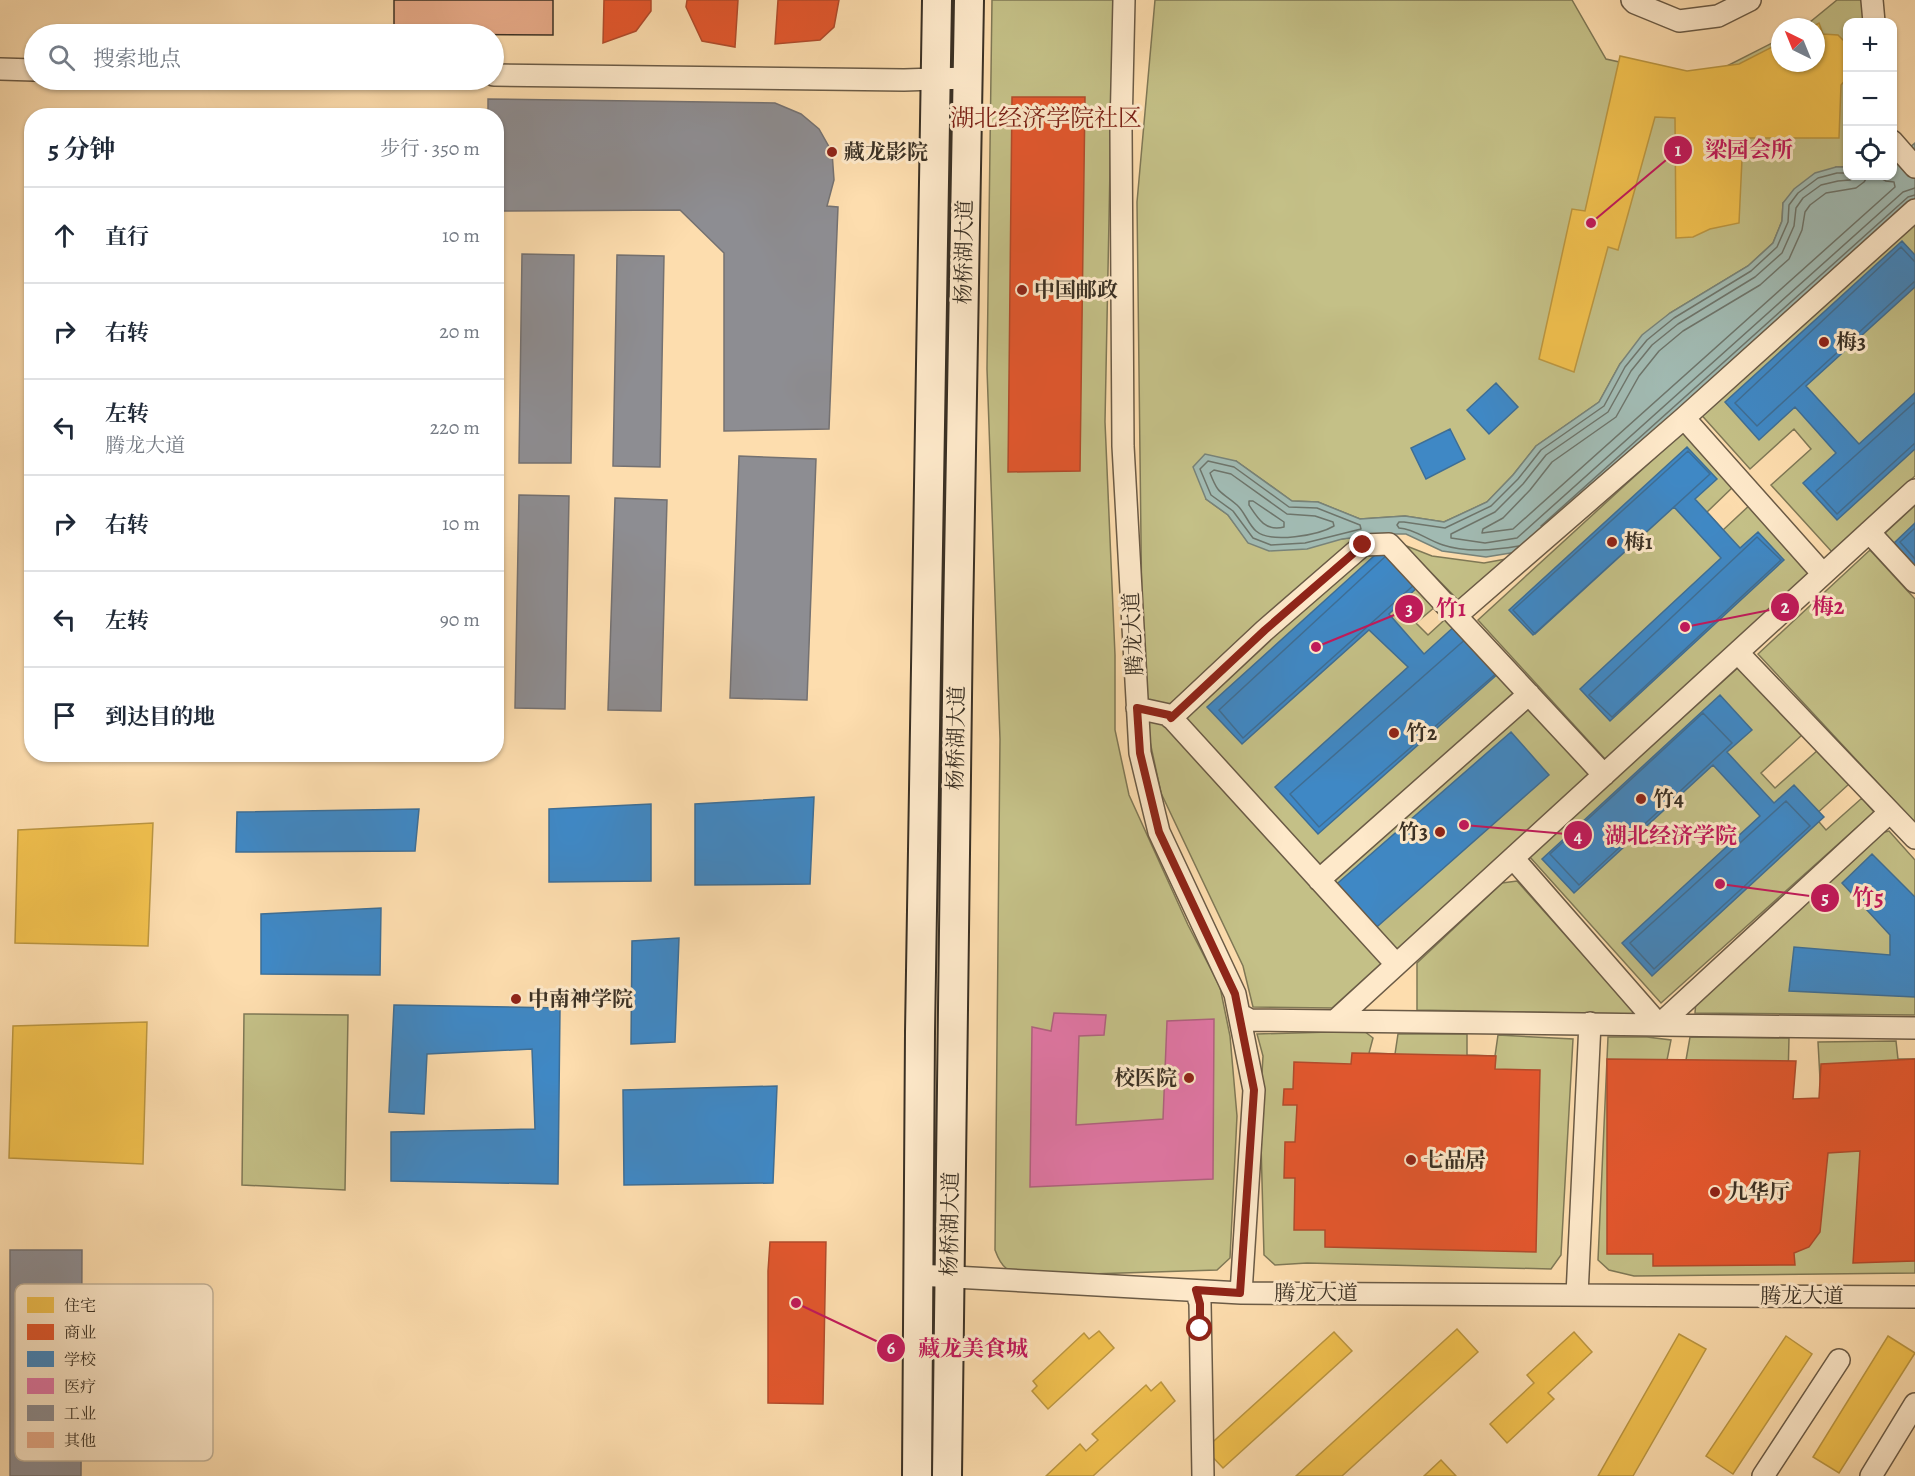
<!DOCTYPE html>
<html lang="zh">
<head>
<meta charset="utf-8">
<style>
  body { margin:0; font-family:Alegreya,"Noto Serif SC",serif; background:#f2f2f3; color:#1f2937 }
  .controls { position:absolute; right:18px; top:18px; display:grid; overflow:hidden; border-radius:12px; box-shadow:0 2px 4px #0004 }
  .controls button { width:54px; height:54px; display:grid; place-items:center; padding:0; border:0; border-bottom:2px solid #e0e1e3; background:#fff; color:#1f2937; font:30px sans-serif }
  .compass { position:absolute; left:1771px; top:18px; width:54px; height:54px; border-radius:50%; background:#fff; box-shadow:0 2px 4px #0004; rotate:317deg }
  .stop { position:absolute; width:18px; height:18px; margin:-14px; border:4px solid #8f2418; border-radius:50%; background:#fff }
  .stop.end { background:#8f2418; border-color:#fff; box-shadow:0 2px 6px #0008 }
  .list { margin:0; padding:0; list-style:none }
  h2 { display:flex; justify-content:space-between; align-items:center; height:78px; margin:0; padding:0 24px; font-size:26px }
  h2 small { font-size:20px; font-weight:400; color:#747a83 }
  .list li { display:grid; grid-template-columns:39px 1fr auto; gap:18px; align-items:center; box-sizing:border-box; height:96px; padding:0 24px; border-top:2px solid #e0e1e3 }
  .list b { display:block; font-size:22px; white-space:nowrap }
  .list p { margin:0; font-size:20px; white-space:nowrap; color:#747a83 }
  .list em { font-size:20px; font-style:normal; color:#747a83 }
  .icon { flex:none; width:33px; height:33px; fill:none; stroke:currentColor; stroke-width:2; stroke-linecap:round; stroke-linejoin:round }
  .map { position:relative; flex:none; width:1915px; height:1476px; overflow:hidden }
  .search { position:absolute; background:#fff; box-shadow:0 2px 4px #0004; left:24px; top:24px; width:480px; height:66px; display:flex; align-items:center; gap:15px; box-sizing:border-box; padding:0 21px; border-radius:33px; color:#747a83; font-size:22px }
  .panel { position:absolute; background:#fff; box-shadow:0 2px 4px #0004; left:24px; top:108px; width:480px; height:654px; border-radius:24px }
  .map>svg:first-child { display:block }
</style>
</head>
<body>
<div class="map">
<svg width="1915" height="1476" viewBox="0 0 1915 1476">
  <rect width="100%" height="100%" fill="#fdddae"/>
  <filter id="stains"><feTurbulence type="fractalNoise" baseFrequency=".00333" numOctaves="4"/><feColorMatrix values="0 0 0 0 .2 0 0 0 0 .09 0 0 0 0 .02 0 0 0 .5 -.17"/></filter>
  <radialGradient id="worn" r=".72"><stop offset=".6" stop-color="#630" stop-opacity="0"/><stop offset="1" stop-color="#630" stop-opacity=".3"/></radialGradient>
  <!-- green -->
  <path fill="#c4c087" stroke="#7f7856" stroke-width="1.5" d="M992 0H1115L1112 67 1105 422 1115 655V730L1129 795 1188 925 1220 987 1230 1036 1237 1116 1230 1258 1217 1270 1027 1276C1007 1271 1002 1269 995 1250L1000 739 987 369Z
    M1155 0H1572L1606 59 1674 74 1725 67 1780 39V63H1816V27H1804L1837 0H1866L1867 22H1848L1847 167H1836L1783 203 1782 221 1773 243 1748 266 1670 313 1620 364 1599 402 1536 446 1513 475 1487 502 1444 522 1405 516 1360 519 1318 502 1292 501 1236 461 1206 499 1228 515 1249 543 1342 539 1360 536 1171 718 1323 884 1528 702 1592 772 1332 1008 1253 1007 1243 966 1161 793 1143 709 1137 202Z
    M1915 212V476L1832 552 1771 485 1811 449 1794 429 1750 469 1697 410Z
    M1684 431 1734 486 1707 512 1723 530 1752 503 1814 570 1606 760 1478 620Z
    M1915 505V567L1884 534Z
    M1384 534 1442 601 1416 623 1428 635 1452 613 1522 693 1319 871 1181 717Z
    M1404 545 1432 556 1484 563 1517 557 1463 605Z
    M1870 550 1915 599V823L1758 654Z
    M1741 665 1803 734 1761 773 1775 788 1818 750 1849 784 1814 816 1826 830 1862 798 1874 812 1661 1003 1529 856Z
    M1889 831 1915 860V1015L1695 1013 1696 1001 1877 834Z
    M1517 881 1636 1014 1417 1010V963L1502 883Z
    M244 1014 348 1015 345 1190 242 1185Z
    M1364 1031 1373 1038 1369 1053 1395 1054 1398 1034H1467V1055L1495 1056 1498 1035 1573 1039 1561 1255 1551 1269 1307 1263 1275 1265 1264 1255 1260 1107 1263 1056 1257 1034Z
    M1608 1037H1647L1671 1040 1667 1060H1686L1690 1037 1789 1038 1787 1119 1822 1116 1818 1042 1896 1041 1898 1059H1915V1273L1634 1276 1609 1270 1598 1260Z"/>
  <!-- water -->
  <path fill="#a1bab2" stroke="#788379" stroke-width="1.5" d="M1915 143V199L1523 551 1486 557 1442 551 1406 534H1384L1342 539 1307 549 1269 551 1248 543 1228 515 1206 499 1193 467 1205 454 1236 461 1292 501 1318 502 1360 519 1405 516 1444 522 1487 502 1513 475 1536 446 1599 402 1620 364 1642 335 1670 313 1748 266 1773 243 1782 221 1783 203 1794 189 1815 173 1836 167H1847L1848 176H1892L1893 161Z"/>
  <!-- homes -->
  <path fill="#f2c14e" stroke="#bb9641" stroke-width="1.5" d="M1819 23 1823 34 1838 35 1848 45V77L1841 85 1839 138H1743L1739 223 1710 229 1693 237 1676 238 1675 118 1655 117 1618 250 1608 247 1574 372 1539 359 1572 209 1585 211 1620 56 1687 71 1739 64 1780 43V63H1816V27H1812Z
    M153 823 148 946 15 943 18 830Z
    M147 1022 143 1164 9 1158 13 1026Z
    M1457 1329 1478 1352 1342 1476H1296Z
    M1099 1331 1114 1348 1048 1409 1032 1391 1037 1386 1033 1381 1084 1333 1089 1339Z
    M1334 1332 1352 1351 1223 1468 1205 1449Z
    M1574 1332 1592 1352 1548 1393 1554 1399 1507 1443 1490 1424 1534 1383 1527 1375Z
    M1679 1334 1706 1349 1633 1476H1598Z
    M1786 1336 1812 1354 1733 1474 1706 1456Z
    M1888 1336 1915 1353 1839 1473 1813 1457Z
    M1161 1382 1175 1401 1093 1476H1046L1080 1444 1086 1451 1098 1440 1092 1434 1146 1385 1151 1391Z
    M1441 1460 1456 1476H1424Z"/>
  <!-- shops -->
  <path fill="#e4572e" stroke="#b14b2b" stroke-width="1.5" d="M604 0H651V11L636 31 603 43Z
    M687 0H738L735 47 702 41 686 7Z
    M778 0H839L834 27 820 40 775 44Z
    M1012 97H1085L1080 471 1008 472Z
    M1352 1053 1496 1056 1495 1069 1540 1070 1536 1252 1325 1247V1230H1294L1295 1178H1284L1285 1142H1295L1297 1105H1283L1284 1089H1293L1294 1062 1351 1064Z
    M1607 1059 1796 1061 1793 1099 1819 1098 1821 1064 1915 1059V1261L1853 1263 1860 1151 1828 1153 1820 1232 1809 1247 1794 1253 1795 1265 1653 1266V1254H1607Z
    M770 1242H826L823 1404 768 1403V1271Z"/>
  <!-- schools -->
  <path fill="#3f88c5" stroke="#3e6e95" stroke-width="1.5" d="M1902 241 1915 255V287L1806 386 1859 444 1915 393V449L1837 520 1803 483 1836 453 1795 407 1759 440 1725 402Z
    M1901 247 1915 262V281L1757 426 1735 403Z
    M1496 383 1518 407 1489 434 1467 410Z
    M1915 402V443L1837 514 1816 491Z
    M1450 429 1465 459 1426 479 1411 448Z
    M1687 447 1717 479 1695 499 1740 548 1758 532 1784 560 1610 721 1580 689 1721 558 1674 507 1533 635 1509 610Z
    M1688 451 1710 474 1535 634 1513 610Z
    M1915 523V566L1894 543Z
    M1915 528V559L1900 542Z
    M1757 537 1781 560 1612 717 1589 695Z
    M1385 546 1420 585 1389 614 1424 654 1457 624 1500 672 1318 834 1275 787 1408 667 1369 630 1242 744 1207 707Z
    M1388 554 1415 584 1243 738 1219 710Z
    M1468 637 1499 671 1319 827 1290 794Z
    M1720 695 1752 730 1727 752 1774 803 1794 785 1824 817 1652 976 1622 943 1760 816 1713 765 1574 893 1542 859Z
    M1703 713 1732 743 1579 885 1550 854Z
    M1511 732 1549 775 1370 933 1331 889Z
    M814 797 810 884 695 885V804Z
    M1786 801 1810 826 1654 969 1630 943Z
    M651 804V881L549 882V809Z
    M419 809 415 851 236 852 237 812Z
    M1872 854 1915 897V997L1789 991 1794 947 1890 955V935L1842 883Z
    M381 908 380 975 261 974V914Z
    M679 938 675 1042 631 1044 632 941Z
    M394 1005 560 1008 558 1184 391 1181V1132L535 1129 532 1049 427 1054 424 1114 389 1112Z
    M777 1086 773 1183 624 1185 623 1090Z"/>
  <!-- health -->
  <path fill="#e377a8" stroke="#b06280" stroke-width="1.5" d="M1054 1013 1106 1015 1104 1035 1079 1036 1076 1125 1163 1119 1167 1021 1214 1019 1213 1179 1030 1187 1032 1027 1051 1031Z"/>
  <!-- industry -->
  <path fill="#8d8d92" stroke="#747171" stroke-width="1.5" d="M488 99 775 103 801 114 819 129 832 152 834 180 827 206 838 207 829 429 724 431V253L680 210 496 211V116H488Z
    M226 114 308 116H226Z
    M522 254 574 255 571 463H519Z
    M617 255 664 256 660 467 613 466Z
    M739 456 816 459 807 700 730 698Z
    M519 495 569 496 565 709 515 708Z
    M615 498 667 500 661 711 608 710Z
    M10 1250H82L81 1476H10Z"/>
  <g fill="none" stroke-linecap="round" stroke-linejoin="round">
    <!-- shore -->
    <path stroke="#6e756b" stroke-width="1.5" d="M1857 176 1850 180 1838 181 1821 185 1803 198 1796 208 1794 226 1782 253 1755 277 1678 324 1652 345 1631 371 1608 412 1546 455 1523 484 1495 512 1451 534V538L1485 543 1517 538 1903 192 1915 188
      M1868 176 1864 182 1856 188 1826 193 1810 205 1805 212 1802 230 1789 259 1760 285 1683 331 1659 351 1639 376 1616 417 1552 462 1530 490 1503 518 1483 529 1482 533 1513 529 1895 187 1894 182 1886 181 1877 176
      M1208 461 1234 467 1289 507 1317 508 1360 525 1361 529 1305 543 1271 545 1253 538 1233 511 1211 495 1200 469Z
      M1214 470 1231 474 1287 514 1315 516 1333 522 1334 526C1319 535 1271 544 1256 531 1248 524 1245 512 1237 505 1220 490 1219 496 1210 473Z
      M1249 501H1253L1284 522V527C1266 532 1258 519 1249 505Z
      M1541 526 1908 197 1915 195
      M1519 546C1494 550 1467 553 1443 545 1427 540 1415 529 1399 528L1397 525 1399 522H1404L1445 528 1491 506 1518 479 1541 450 1604 406 1625 367 1647 340 1674 318 1751 271 1777 247 1788 222 1789 205 1798 193 1818 178 1837 173H1848"/>
  </g>
  <!-- building -->
  <path fill="#e9ac8a" stroke="#3a3024" stroke-width="1.5" d="M394 0H553V35L394 34Z"/>
  <g fill="none" stroke-linecap="round" stroke-linejoin="round">
    <defs>
      <path id="street" d="M1124 0 1121 130 1123 446 1140 753 1159 832 1235 994 1254 1090 1241 1293
        M1632 0 1635 3 1679 21 1718 16 1750 0
        M1872 0 1874 22
        M0 69 34 70
        M494 75 904 80 967 78
        M1892 141 1915 167
        M1684 418 1823 574
        M1869 532 1915 582
        M1456 616 1684 418 1915 210
        M1738 653 1915 838
        M1137 708 1169 715 1396 964
        M1171 718 1265 630 1363 545 1389 544 1604 775
        M1513 858 1659 1025 1890 812
        M1319 880 1529 694
        M1239 1014 1250 1020 1915 1028
        M1336 1020 1915 490
        M918 1275 1241 1293 1915 1297
        M1196 1291 1200 1303 1203 1476
        M1577 1295 1590 1023
        M1763 1476 1839 1360
        M1871 1476 1915 1404"/>
      <path id="secondary" d="M917 1476 920 1032 937 0
        M947 1476 958 620 969 0"/>
    </defs>
    <!-- street casing -->
    <use href="#street" stroke="#6b5b46" stroke-width="24"/>
    <!-- secondary casing -->
    <use href="#secondary" stroke="#3a3024" stroke-width="32"/>
    <!-- street -->
    <use href="#street" stroke="#fee9ca" stroke-width="21"/>
    <!-- secondary -->
    <use href="#secondary" stroke="#fee9ca" stroke-width="28"/>
  </g>
  <g fill="none" stroke-linecap="round" stroke-linejoin="round">
    <!-- route -->
    <path stroke="#8f2418" stroke-width="8" d="M1200 1329V1304L1196 1290 1240 1293 1254 1090 1235 994 1159 832 1140 753 1137 708 1169 715 1171 718 1265 630 1363 545"/>
  </g>
  <!-- markers -->
  <g fill="#8f2418" stroke="#fee9ca" stroke-width="2">
    <circle cx="832" cy="152" r="6"/>
    <circle cx="1022" cy="290" r="6"/>
    <circle cx="1824" cy="342" r="6"/>
    <circle cx="1612" cy="542" r="6"/>
    <circle cx="1394" cy="733" r="6"/>
    <circle cx="1641" cy="799" r="6"/>
    <circle cx="1440" cy="832" r="6"/>
    <circle cx="516" cy="999" r="6"/>
    <circle cx="1189" cy="1078" r="6"/>
    <circle cx="1411" cy="1160" r="6"/>
    <circle cx="1715" cy="1192" r="6"/>
  </g>
  <g text-anchor="middle" stroke-width="6" stroke-linejoin="round" paint-order="stroke">
    <!-- poi labels -->
    <g font-size="21" font-weight="bold" fill="#3a3024" stroke="#fee9ca" text-anchor="start">
      <text x="844" y="159">藏龙影院</text>
      <text x="1034" y="297">中国邮政</text>
      <text x="1836" y="349">梅3</text>
      <text x="1624" y="549">梅1</text>
      <text x="1406" y="740">竹2</text>
      <text x="1653" y="806">竹4</text>
      <text x="1428" y="839" text-anchor="end">竹3</text>
      <text x="528" y="1006">中南神学院</text>
      <text x="1177" y="1085" text-anchor="end">校医院</text>
      <text x="1423" y="1167">七品居</text>
      <text x="1727" y="1199">九华厅</text>
    </g>
    <!-- street labels -->
    <g font-size="21" fill="#3a3024" stroke="#fee9ca">
      <text transform="translate(964 252) rotate(-89)" y="7">杨桥湖大道</text>
      <text transform="translate(1133 634) rotate(-93)" y="7">腾龙大道</text>
      <text transform="translate(956 738) rotate(-89)" y="7">杨桥湖大道</text>
      <text transform="translate(950 1224) rotate(-89)" y="7">杨桥湖大道</text>
      <text x="1316" y="1300">腾龙大道</text>
      <text x="1802" y="1303">腾龙大道</text>
    </g>
    <!-- quarter labels -->
    <g font-size="24" fill="#7a1f14" stroke="#fee9ca">
      <text x="1046" y="126">湖北经济学院社区</text>
    </g>
  </g>
  <!-- legend -->
  <rect x="15" y="1284" width="198" height="177" rx="9" fill="#fee9ca" stroke="#c3b298" stroke-width="1.5"/>
  <rect x="27" y="1297" width="27" height="16" fill="#f2c14e"/>
  <rect x="27" y="1324" width="27" height="16" fill="#e4572e"/>
  <rect x="27" y="1351" width="27" height="16" fill="#3f88c5"/>
  <rect x="27" y="1378" width="27" height="16" fill="#e377a8"/>
  <rect x="27" y="1405" width="27" height="16" fill="#8d8d92"/>
  <rect x="27" y="1432" width="27" height="16" fill="#e9ac8a"/>
  <g font-size="16" fill="#3a3024">
    <text x="64" y="1311">住宅</text>
    <text x="64" y="1338">商业</text>
    <text x="64" y="1365">学校</text>
    <text x="64" y="1392">医疗</text>
    <text x="64" y="1419">工业</text>
    <text x="64" y="1446">其他</text>
  </g>
  <!-- callouts -->
  <path fill="none" stroke="#c2185b" stroke-width="2" d="M1591 223L1678 150M1685 627L1785 607M1316 647L1409 609M1464 825L1578 835M1720 884L1825 898M796 1303L891 1348"/>
  <g fill="#c2185b" stroke="#fee9ca" stroke-width="2">
    <circle cx="1591" cy="223" r="6"/>
    <circle cx="1685" cy="627" r="6"/>
    <circle cx="1316" cy="647" r="6"/>
    <circle cx="1464" cy="825" r="6"/>
    <circle cx="1720" cy="884" r="6"/>
    <circle cx="796" cy="1303" r="6"/>
    <circle cx="1678" cy="150" r="15"/>
    <circle cx="1785" cy="607" r="15"/>
    <circle cx="1409" cy="609" r="15"/>
    <circle cx="1578" cy="835" r="15"/>
    <circle cx="1825" cy="898" r="15"/>
    <circle cx="891" cy="1348" r="15"/>
  </g>
  <g font-size="18" text-anchor="middle" font-weight="bold" fill="#fff">
    <text x="1678" y="156">1</text>
    <text x="1785" y="613">2</text>
    <text x="1409" y="615">3</text>
    <text x="1578" y="842">4</text>
    <text x="1825" y="904">5</text>
    <text x="891" y="1354">6</text>
  </g>
  <g font-size="22" text-anchor="middle" font-weight="bold" fill="#c2185b" stroke="#fee9ca" stroke-width="6" stroke-linejoin="round" paint-order="stroke">
    <text x="1749" y="157">梁园会所</text>
    <text x="1828" y="614">梅2</text>
    <text x="1451" y="616">竹1</text>
    <text x="1671" y="843">湖北经济学院</text>
    <text x="1868" y="905">竹5</text>
    <text x="973" y="1356">藏龙美食城</text>
  </g>
  <rect width="100%" height="100%" filter="url(#stains)"/>
  <rect width="100%" height="100%" fill="url(#worn)"/>
</svg>
<div class="controls">
<button>+</button>
<button>−</button>
<button><svg class="icon" aria-label="locate" viewBox="0 0 24 24"><circle cx="12" cy="12" r="6"/><path d="M12 2v4M12 18v4M2 12h4M18 12h4"/></svg></button>
</div>
<svg class="compass" viewBox="-18 -18 36 36"><path d="M0-13l5 13h-10z" fill="#e53935"/><path d="M0 13l5-13h-10z" fill="#747a83"/></svg>
<div class="stop" style="left:1200px;top:1329px"></div>
<div class="stop end" style="left:1363px;top:545px"></div>
<div class="search"><svg class="icon" aria-label="search" viewBox="0 0 24 24"><circle cx="10" cy="10" r="6"/><path d="M15 15l6 6"/></svg>搜索地点</div>
<section class="panel">
<h2>5 分钟<small>步行 · 350 m</small></h2>
<ul class="list">
<li><svg class="icon" aria-label="ahead" viewBox="0 0 24 24"><path d="M12 20V5M6 11l6-6 6 6"/></svg><div><b>直行</b></div><em>10 m</em></li>
<li><svg class="icon" aria-label="right" viewBox="0 0 24 24"><path d="M7 20v-9h11M14 6l5 5-5 5"/></svg><div><b>右转</b></div><em>20 m</em></li>
<li><svg class="icon" aria-label="left" viewBox="0 0 24 24"><path d="M17 20v-9H6M10 6l-5 5 5 5"/></svg><div><b>左转</b><p>腾龙大道</p></div><em>220 m</em></li>
<li><svg class="icon" aria-label="right" viewBox="0 0 24 24"><path d="M7 20v-9h11M14 6l5 5-5 5"/></svg><div><b>右转</b></div><em>10 m</em></li>
<li><svg class="icon" aria-label="left" viewBox="0 0 24 24"><path d="M17 20v-9H6M10 6l-5 5 5 5"/></svg><div><b>左转</b></div><em>90 m</em></li>
<li><svg class="icon" aria-label="arrive" viewBox="0 0 24 24"><path d="M6 21V4h12l-3 4 3 4H6"/></svg><div><b>到达目的地</b></div></li>
</ul>
</section>
</div>
</body>
</html>
